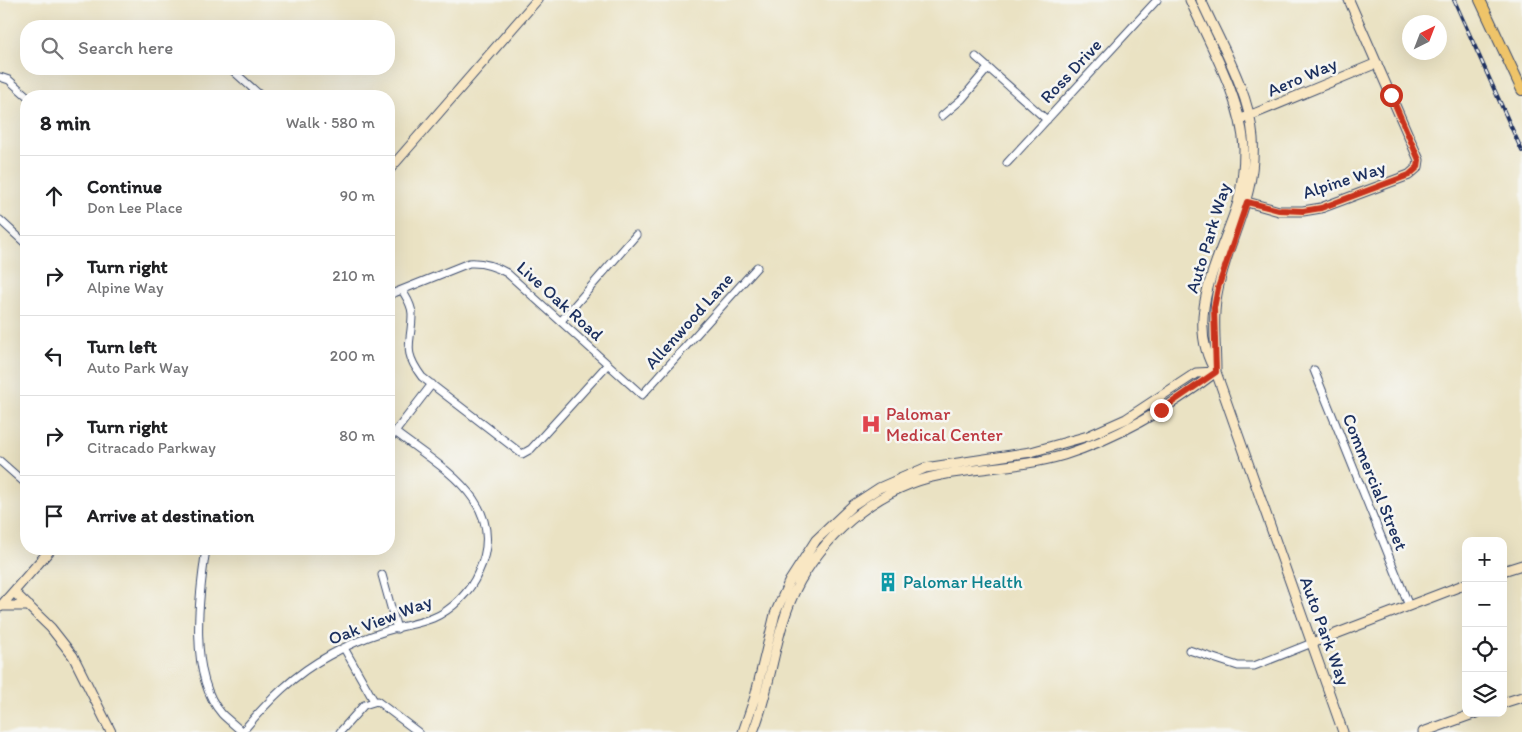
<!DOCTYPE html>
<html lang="en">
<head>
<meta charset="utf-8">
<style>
  body { margin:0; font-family:Itim,sans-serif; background:#f6f6f6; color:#202124 }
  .controls { position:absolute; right:15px; bottom:15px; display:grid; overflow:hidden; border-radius:10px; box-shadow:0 5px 20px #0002 }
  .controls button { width:45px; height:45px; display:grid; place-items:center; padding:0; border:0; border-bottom:1px solid #e0e0e0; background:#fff; color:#202124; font:25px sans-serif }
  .compass { position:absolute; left:1402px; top:15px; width:45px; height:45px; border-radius:50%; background:#fff; box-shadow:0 5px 20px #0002; rotate:42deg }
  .stop { position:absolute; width:15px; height:15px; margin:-11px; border:4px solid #c8321e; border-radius:50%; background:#fff }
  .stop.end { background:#c8321e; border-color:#fff; box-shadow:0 1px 5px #0008 }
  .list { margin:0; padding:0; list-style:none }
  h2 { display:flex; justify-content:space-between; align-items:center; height:65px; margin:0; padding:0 20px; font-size:21px }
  h2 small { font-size:16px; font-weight:400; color:#757577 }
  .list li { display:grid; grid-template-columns:32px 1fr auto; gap:15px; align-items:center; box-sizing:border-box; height:80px; padding:0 20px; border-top:1px solid #e0e0e0 }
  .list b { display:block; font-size:19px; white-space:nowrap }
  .list p { margin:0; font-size:16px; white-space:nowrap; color:#757577 }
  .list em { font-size:16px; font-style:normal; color:#757577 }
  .icon { flex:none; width:28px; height:28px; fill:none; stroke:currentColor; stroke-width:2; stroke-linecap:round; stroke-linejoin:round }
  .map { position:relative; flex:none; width:1522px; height:732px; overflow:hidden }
  .search { position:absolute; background:#fff; box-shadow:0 5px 20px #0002; left:20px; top:20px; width:375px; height:55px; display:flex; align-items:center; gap:12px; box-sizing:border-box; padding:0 18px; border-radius:20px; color:#757577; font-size:19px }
  .panel { position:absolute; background:#fff; box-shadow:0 5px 20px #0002; left:20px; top:90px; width:375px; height:465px; border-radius:20px }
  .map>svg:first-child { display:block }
</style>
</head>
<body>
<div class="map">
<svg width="1522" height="732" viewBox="0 0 1522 732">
  <rect width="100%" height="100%" fill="#f6f6f2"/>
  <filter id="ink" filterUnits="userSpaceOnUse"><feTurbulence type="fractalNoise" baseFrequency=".02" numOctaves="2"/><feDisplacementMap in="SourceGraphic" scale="10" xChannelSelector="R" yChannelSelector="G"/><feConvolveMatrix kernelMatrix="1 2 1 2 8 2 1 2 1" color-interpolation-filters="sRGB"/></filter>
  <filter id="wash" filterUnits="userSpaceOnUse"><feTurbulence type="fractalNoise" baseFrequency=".0096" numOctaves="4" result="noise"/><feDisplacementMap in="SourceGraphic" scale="20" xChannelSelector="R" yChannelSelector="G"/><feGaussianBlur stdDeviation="1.12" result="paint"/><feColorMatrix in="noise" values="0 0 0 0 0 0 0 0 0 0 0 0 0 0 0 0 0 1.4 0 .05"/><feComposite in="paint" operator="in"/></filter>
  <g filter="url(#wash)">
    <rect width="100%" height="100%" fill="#eae2c3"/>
  </g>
  <g filter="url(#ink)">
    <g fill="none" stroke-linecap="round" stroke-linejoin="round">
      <defs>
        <path id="street" d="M976 57 1047 120
          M231 69 261 96
          M0 77 9 80 27 96
          M942 116 962 99 988 68
          M1007 163 1157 0
          M0 220 26 244
          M402 290C406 297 412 305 412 314 412 344 401 349 422 377L522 454 531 449 608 364
          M389 295 469 263C484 262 495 266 507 273L642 395 757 267
          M561 321 636 235
          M1314 370 1409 606
          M389 440 432 384
          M0 461 26 484
          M206 549C199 595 188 676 222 714 228 720 236 726 242 732
          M382 575 397 629
          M344 648 374 701
          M1189 650 1238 666H1254L1312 643
          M242 732C268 701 294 674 330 655 347 645 367 637 386 631 401 626 418 624 433 618 452 610 470 592 478 573 511 504 442 468 395 432
          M340 732 364 705 377 701 418 732"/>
        <path id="secondary" d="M1190 0C1210 45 1242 100 1244 149 1244 167 1242 185 1238 202 1222 254 1182 319 1216 372
          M1201 0C1220 43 1249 90 1253 138 1257 197 1229 235 1218 289 1212 316 1216 344 1216 372L1343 732
          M1244 118 1377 63
          M389 170 537 0
          M1247 202 1279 211H1303L1321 208 1409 175 1418 167 1419 160 1349 0
          M1503 571 1522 565
          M14 592 51 628 73 656 111 732
          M1 606H29
          M0 607 51 549
          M1312 643 1466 584
          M1503 703 1522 697
          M743 732 755 697 775 614 789 582 816 540 853 505 879 488 925 468 1031 452 1088 436 1126 419 1196 373 1216 372
          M753 732C773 683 774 628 800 581 830 529 882 486 941 475 982 467 1024 467 1064 455 1120 437 1170 407 1216 372
          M1423 732 1476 713"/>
        <path id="primary" d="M1480 0 1522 90"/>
      </defs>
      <!-- street casing -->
      <use href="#street" stroke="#3a4a6d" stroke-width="9"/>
      <!-- secondary casing -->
      <use href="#secondary" stroke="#3a4a6d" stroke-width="11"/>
      <!-- primary casing -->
      <use href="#primary" stroke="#3a4a6d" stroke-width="12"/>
      <!-- street -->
      <use href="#street" stroke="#fff" stroke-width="7"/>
      <!-- secondary -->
      <use href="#secondary" stroke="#f9e7c3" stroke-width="9"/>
      <!-- primary -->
      <use href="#primary" stroke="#efc469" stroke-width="10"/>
      <defs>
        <path id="rail" d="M1454 0 1522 151"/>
      </defs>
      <!-- rail casing -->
      <use href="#rail" stroke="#1b2f5e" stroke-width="4"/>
      <!-- rail -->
      <use href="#rail" stroke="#f6f6f2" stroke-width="2" stroke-dasharray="5.5" stroke-linecap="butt"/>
    </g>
  </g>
  <g fill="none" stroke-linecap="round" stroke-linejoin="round" filter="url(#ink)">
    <!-- route -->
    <path stroke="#c8321e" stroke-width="6" d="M1161 410 1216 372 1214 308 1218 288 1247 202 1279 210 1303 211 1321 208 1409 175 1418 167 1419 160 1391 95"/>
  </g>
  <!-- icons -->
  <defs>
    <symbol id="hospital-bare" viewBox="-9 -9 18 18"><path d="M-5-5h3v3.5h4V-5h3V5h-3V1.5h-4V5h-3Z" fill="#e0444e" stroke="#f6f6f2" stroke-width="2.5" paint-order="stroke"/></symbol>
    <symbol id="building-bare" viewBox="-9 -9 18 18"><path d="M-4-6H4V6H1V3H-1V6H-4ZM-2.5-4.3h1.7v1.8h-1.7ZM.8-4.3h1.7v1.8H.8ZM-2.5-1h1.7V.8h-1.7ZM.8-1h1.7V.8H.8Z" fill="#0f9aa8" stroke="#f6f6f2" stroke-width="2.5" paint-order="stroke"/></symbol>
  </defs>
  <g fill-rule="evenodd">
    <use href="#hospital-bare" x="857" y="410" width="28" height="28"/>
    <use href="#building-bare" x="874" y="568" width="28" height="28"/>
  </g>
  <g text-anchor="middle" stroke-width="5" stroke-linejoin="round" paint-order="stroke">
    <!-- street labels -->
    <g font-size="18" fill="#1b2f5e" stroke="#f6f6f2">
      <text transform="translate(1071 71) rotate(-47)" y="6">Ross Drive</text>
      <text transform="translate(1302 77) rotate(-23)" y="6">Aero Way</text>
      <text transform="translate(1344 180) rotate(-18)" y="6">Alpine Way</text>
      <text transform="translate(1208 238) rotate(-73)" y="6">Auto Park Way</text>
      <text transform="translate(560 301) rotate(42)" y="6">Live Oak Road</text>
      <text transform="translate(689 321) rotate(-48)" y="6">Allenwood Lane</text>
      <text transform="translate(1375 482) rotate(68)" y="6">Commercial Street</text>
      <text transform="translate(380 620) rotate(-21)" y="6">Oak View Way</text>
      <text transform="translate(1325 631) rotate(70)" y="6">Auto Park Way</text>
    </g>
    <!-- health labels -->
    <g font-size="18" fill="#be3a42" stroke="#f6f6f2" text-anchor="start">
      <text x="886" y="420">Palomar<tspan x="886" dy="21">Medical Center</tspan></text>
    </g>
    <!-- culture labels -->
    <g font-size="18" fill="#0d838f" stroke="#f6f6f2" text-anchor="start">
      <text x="903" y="588">Palomar Health</text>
    </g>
  </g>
</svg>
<div class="controls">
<button>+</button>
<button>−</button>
<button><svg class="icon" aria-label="locate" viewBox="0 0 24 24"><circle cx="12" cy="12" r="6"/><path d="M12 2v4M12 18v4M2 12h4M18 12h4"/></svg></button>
<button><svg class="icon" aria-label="layers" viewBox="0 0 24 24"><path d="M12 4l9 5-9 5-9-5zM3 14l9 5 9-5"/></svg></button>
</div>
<svg class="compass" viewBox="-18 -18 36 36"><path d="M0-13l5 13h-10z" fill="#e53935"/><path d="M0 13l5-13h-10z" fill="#757577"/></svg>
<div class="stop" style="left:1391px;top:95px"></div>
<div class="stop end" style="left:1161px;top:410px"></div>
<div class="search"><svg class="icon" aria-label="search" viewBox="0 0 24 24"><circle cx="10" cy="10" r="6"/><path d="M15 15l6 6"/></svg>Search here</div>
<section class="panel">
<h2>8 min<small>Walk · 580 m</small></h2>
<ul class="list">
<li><svg class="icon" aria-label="ahead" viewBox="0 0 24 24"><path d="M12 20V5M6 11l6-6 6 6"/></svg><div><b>Continue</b><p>Don Lee Place</p></div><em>90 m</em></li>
<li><svg class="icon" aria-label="right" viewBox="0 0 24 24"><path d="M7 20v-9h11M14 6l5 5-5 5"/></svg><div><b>Turn right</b><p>Alpine Way</p></div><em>210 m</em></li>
<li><svg class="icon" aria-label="left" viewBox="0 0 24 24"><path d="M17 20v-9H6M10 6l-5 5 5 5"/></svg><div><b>Turn left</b><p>Auto Park Way</p></div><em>200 m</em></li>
<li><svg class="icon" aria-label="right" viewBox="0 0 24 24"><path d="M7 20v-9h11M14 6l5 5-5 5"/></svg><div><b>Turn right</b><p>Citracado Parkway</p></div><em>80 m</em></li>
<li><svg class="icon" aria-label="arrive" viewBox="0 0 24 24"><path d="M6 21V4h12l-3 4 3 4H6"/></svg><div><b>Arrive at destination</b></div></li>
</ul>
</section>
</div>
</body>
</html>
